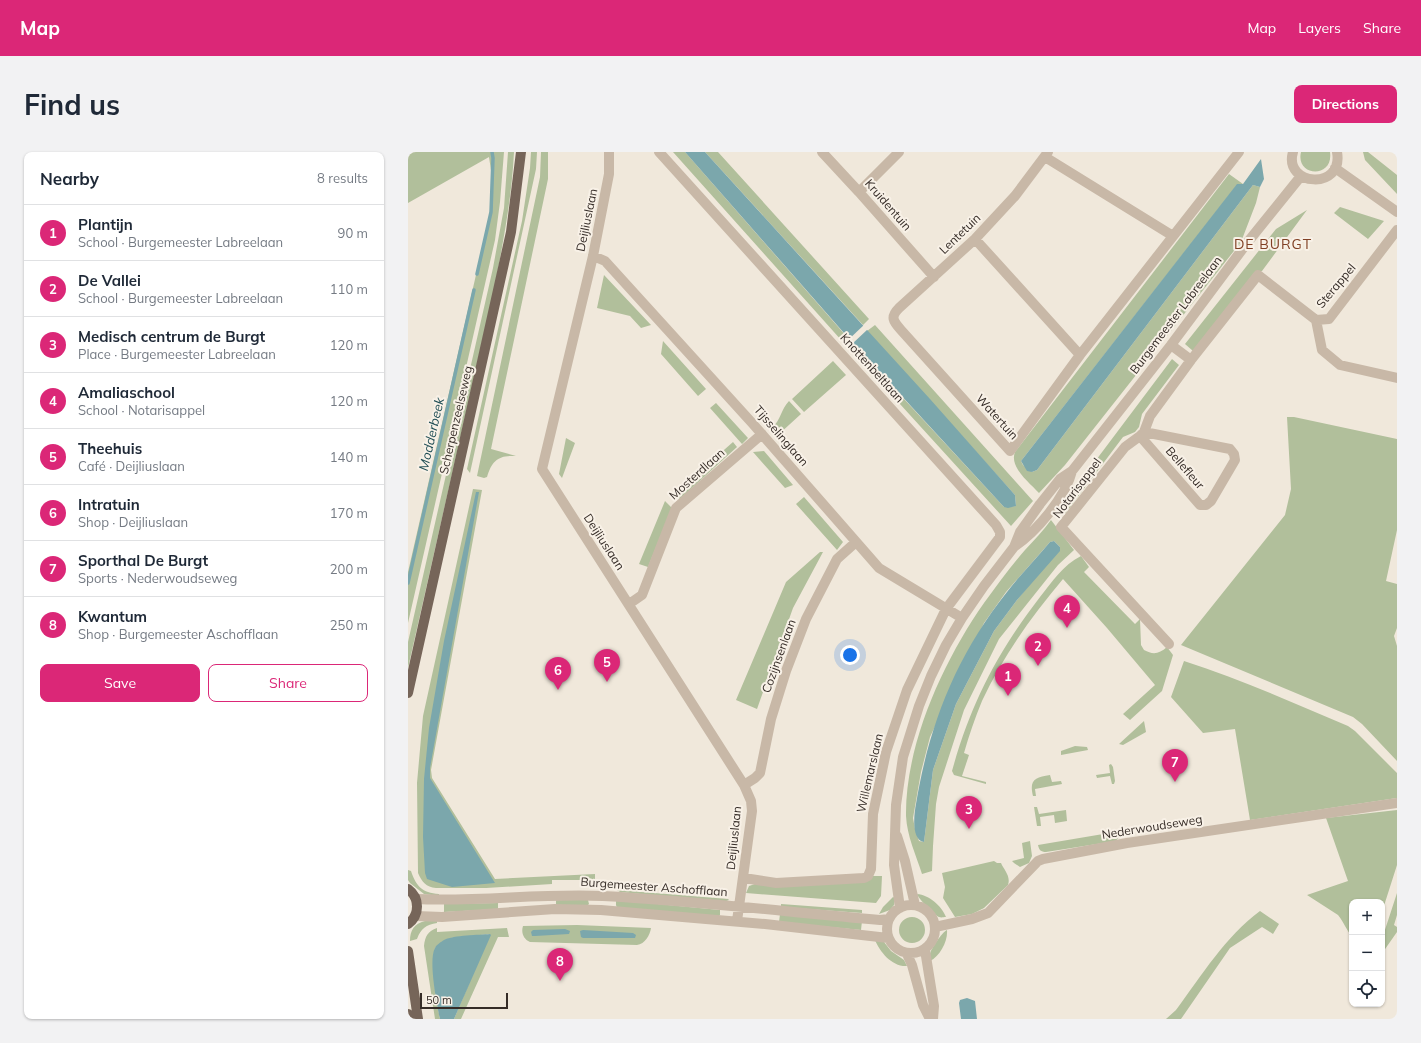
<!DOCTYPE html>
<html lang="en">
<head>
<meta charset="utf-8">
<style>
  body { margin:0; font-family:Mulish,sans-serif; background:#f2f2f3; color:#1f2937 }
  .controls { position:absolute; right:12px; bottom:12px; display:grid; overflow:hidden; border-radius:8px; box-shadow:0 1px 3px #0004 }
  .controls button { width:36px; height:36px; display:grid; place-items:center; padding:0; border:0; border-bottom:1px solid #e0e1e3; background:#fff; color:#1f2937; font:20px sans-serif }
  .scale { position:absolute; left:12px; bottom:10px; width:88px; box-sizing:border-box; padding-left:4px; border:2px solid #352c27; border-top:0; font-size:11px; line-height:14px; white-space:nowrap; color:#352c27; -webkit-text-stroke:3px #f8f1e7; paint-order:stroke }
  .you { position:absolute; left:442px; top:503px; width:14px; height:14px; margin:-10px; border:3px solid #fff; border-radius:50%; background:#1a73e8; box-shadow:0 0 0 6px #1a73e833 }
  .badge { display:grid; place-items:center; width:26px; height:26px; border-radius:50%; background:#db2777; color:#fff; font-size:13px; font-weight:700 }
  .pin { position:absolute; translate:-50% -33px; filter:drop-shadow(0 1px 2px #0008) }
  .pin::after { content:''; position:absolute; top:21px; width:14px; height:12px; background:inherit; clip-path:polygon(0 0,100% 0,50% 100%) }
  .list { margin:0; padding:0; list-style:none }
  h2 { display:flex; justify-content:space-between; align-items:center; height:52px; margin:0; padding:0 16px; font-size:17px }
  h2 small { font-size:13px; font-weight:400; color:#747a83 }
  .list li { display:grid; grid-template-columns:26px 1fr auto; gap:12px; align-items:center; box-sizing:border-box; height:56px; padding:0 16px; border-top:1px solid #e0e1e3 }
  .list b { display:block; font-size:15px; white-space:nowrap }
  .list p { margin:0; font-size:13px; white-space:nowrap; color:#747a83 }
  .list em { font-size:13px; font-style:normal; color:#747a83 }
  .actions { display:flex; gap:8px; padding:12px 16px }
  .actions a { flex:1; padding:9px 0; border:1px solid #db2777; border-radius:8px; text-align:center; font-size:14px; color:#db2777 }
  .actions .main { background:#db2777; color:#fff }
  .icon { flex:none; width:22px; height:22px; fill:none; stroke:currentColor; stroke-width:2; stroke-linecap:round; stroke-linejoin:round }
  .map { position:relative; flex:none; width:989px; height:867px; overflow:hidden; border-radius:8px }
  header { display:flex; align-items:center; gap:24px; box-sizing:border-box; height:56px; padding:0 20px; background:#db2777; color:#fff }
  header strong { font-size:19px }
  nav { display:flex; gap:22px; margin-inline-start:auto; font-size:14px }
  .intro { display:flex; align-items:center; justify-content:space-between; box-sizing:border-box; height:96px; padding:0 24px }
  h1 { margin:0; font-size:28px }
  .button { padding:10px 18px; border-radius:8px; background:#db2777; color:#fff; font-size:14px; font-weight:700 }
  main { display:flex; gap:24px; padding:0 24px }
  aside { flex:1; background:#fff; border-radius:8px; box-shadow:0 1px 3px #0004 }
  .map>svg:first-child { display:block }
</style>
</head>
<body>
<header>
<strong>Map</strong>
<nav><a>Map</a><a>Layers</a><a>Share</a></nav>
</header>
<div class="intro"><h1>Find us</h1><a class="button">Directions</a></div>
<main>
<aside>
<h2>Nearby<small>8 results</small></h2>
<ul class="list">
<li><span class="badge">1</span><div><b>Plantijn</b><p>School · Burgemeester Labreelaan</p></div><em>90 m</em></li>
<li><span class="badge">2</span><div><b>De Vallei</b><p>School · Burgemeester Labreelaan</p></div><em>110 m</em></li>
<li><span class="badge">3</span><div><b>Medisch centrum de Burgt</b><p>Place · Burgemeester Labreelaan</p></div><em>120 m</em></li>
<li><span class="badge">4</span><div><b>Amaliaschool</b><p>School · Notarisappel</p></div><em>120 m</em></li>
<li><span class="badge">5</span><div><b>Theehuis</b><p>Café · Deijliuslaan</p></div><em>140 m</em></li>
<li><span class="badge">6</span><div><b>Intratuin</b><p>Shop · Deijliuslaan</p></div><em>170 m</em></li>
<li><span class="badge">7</span><div><b>Sporthal De Burgt</b><p>Sports · Nederwoudseweg</p></div><em>200 m</em></li>
<li><span class="badge">8</span><div><b>Kwantum</b><p>Shop · Burgemeester Aschofflaan</p></div><em>250 m</em></li>
</ul>
<div class="actions"><a class="main">Save</a><a>Share</a></div>
</aside>
<div class="map">
<svg width="989" height="867" viewBox="0 0 989 867">
  <rect width="100%" height="100%" fill="#f0e8db"/>
  <!-- green -->
  <path fill="#b1bf9b" fill-rule="evenodd" d="M0 0H96L92 50 87 88 0 471V420L81 66 85 32 81 5 0 51Z
    M100 0H106C104 43 96 85 88 128L0 516V490L85 116 96 56Z
    M123 0H129L128 17 62 321 59 317 114 69 122 16Z
    M133 0H140V27L83 297 108 304C91 303 84 308 79 325L76 326 69 324 132 25Z
    M265 0H277L439 185 434 189Z
    M297 0H310L461 167 455 173Z
    M893 0H922C926 27 887 25 893 0Z
    M955 0H960L989 23V42L957 8Z
    M821 22 835 32 829 33 613 309 615 313 624 320 629 318 845 33 852 35 848 51 833 90 657 313 631 341C621 330 601 315 607 300Z
    M932 55 976 69 960 87 926 61Z
    M899 58 854 119 847 120 785 199 777 192 868 77Z
    M196 123 243 173 233 176 222 164 189 156Z
    M467 173 625 349 603 374 441 196 445 192 596 355 608 354 607 343 459 179Z
    M255 189 298 237 290 244 253 202Z
    M764 207 771 213 734 262 731 275 727 280 715 285 657 362 652 356Z
    M425 209 438 223 396 260 384 247Z
    M381 249 393 262 370 283 364 276C373 268 373 257 381 249Z
    M308 251 340 286 334 292 302 256Z
    M879 265H886L989 287V378L978 429 989 432V476L986 484 989 494V609L954 572 945 565 773 493 877 363 883 337Z
    M158 286 167 291 154 326 151 322Z
    M325 290 329 295 272 347 265 343Z
    M356 299 385 333 377 336 345 300Z
    M65 337 74 338 23 618 24 626 87 727 187 722V728H144V732L78 736H28C18 735 14 730 10 721L9 631 15 564Z
    M396 345 435 390 429 398 388 352Z
    M257 349 264 356 240 415 231 412Z
    M643 368 666 398 650 413 591 487 556 558 531 635 528 652 525 694 524 719 514 722C508 703 499 684 498 664 497 592 536 508 576 451 589 433 603 414 617 398 626 388 635 379 643 368ZM646 389 652 395 609 448 586 479 548 552 525 618 516 690 511 689 507 677 505 666 513 620 522 585 576 471 598 440 642 390Z
    M412 400H415L385 456 349 557 328 548 378 430Z
    M673 404 681 415 676 420 727 472 732 467 733 493 736 498C745 503 751 502 759 495L765 503 754 539 722 568 715 562 747 533 699 476 655 427C623 465 595 504 574 549 567 566 561 583 556 601L561 603 554 624 578 630V632L546 623 544 619C563 551 589 501 632 445 644 430 655 413 673 404Z
    M776 509C832 527 886 551 940 574L947 579 989 621V646L842 668 827 577 795 581 763 545Z
    M736 569 738 580 715 593 711 592Z
    M667 594 679 595 680 598 653 603V599Z
    M703 612 705 615 707 629 706 632H704L702 624 689 626 688 623 702 621 701 613Z
    M642 623 644 630 653 629 654 632 627 637 628 644H625C621 628 627 625 642 623Z
    M626 655H629L631 662 658 658 659 669 647 671 646 663 632 665 633 674H629Z
    M989 658V713L974 760V750H944V784C938 778 936 770 930 763L899 743 940 729 918 666Z
    M713 679V682L708 689 638 700C633 700 631 698 630 693Z
    M622 689 624 704 621 711 612 715 606 711 604 709 616 706 614 691Z
    M586 709 589 711H593C596 718 603 724 600 733L576 756 564 762 547 765 535 746 537 735 534 721Z
    M0 718 3 719C8 734 14 741 31 742V744L16 742 2 731 0 728Z
    M465 724H474L473 744 468 751 338 741 341 734 347 732Z
    M209 738 320 747 321 748 316 750 212 740Z
    M989 741V763L986 773 989 775V780L975 800 974 799V787Z
    M509 742C521 743 534 754 538 765 535 765 534 766 531 765 526 763 510 746 509 742Z
    M485 745 487 746 486 753 482 758 471 762 475 755Z
    M148 746 180 748 181 752 179 754 148 755Z
    M208 748 312 758V763L310 765 209 756 208 753Z
    M90 751V757L36 760V752Z
    M373 752 454 758V761L373 755Z
    M852 759 871 772 865 782 854 775 822 796 773 867H758L768 858C794 823 817 785 852 759Z
    M372 762 454 769 453 778 371 770Z
    M491 778a13 13 0 1 1 26 0a13 13 0 1 1-26 0Z
    M17 769H29V771C18 773 13 776 9 787L2 789C2 778 6 772 17 769Z
    M169 773 243 776C242 783 237 792 229 793L122 790C115 787 113 780 115 774Z
    M29 776V780L99 776 101 785H90L53 867H46L82 782 43 786 37 788 27 796C24 820 27 843 32 867H27L16 794C17 784 20 779 29 776Z
    M539 778C540 789 532 804 522 809 522 808 522 804 522 802 523 797 534 780 539 778Z
    M467 788 476 790 483 799 496 808 499 814C484 815 472 800 467 788Z"/>
  <!-- water -->
  <path fill="#7ba7ac" d="M277 0H297L522 247 607 343 608 354 600 356 596 355 443 189Z
    M853 7 856 27 852 35 845 33 629 318 624 320 619 319 613 309 829 32H835Z
    M68 340H71L22 616V626L87 731 44 735 19 727 17 721 15 685 16 627 21 576 36 489Z
    M646 389 652 395V399L609 448 586 479 548 552 525 618 516 690C503 688 506 662 508 652 521 573 548 504 599 440 612 423 628 407 642 390Z
    M157 777 162 779 161 782 127 784H124L123 780 125 778Z
    M175 778 225 781 228 783 227 786H175L173 785 172 779Z
    M82 782 83 783 46 867H32C29 853 20 808 27 796 28 793 33 790 36 788 46 783 71 783 82 782Z
    M559 846 567 849 569 867H553L551 851 552 848Z"/>
  <!-- pier -->
  <path fill="#f0e8db" d="M457 172 460 177 443 193 439 189Z"/>
  <g fill="none" stroke-linecap="round" stroke-linejoin="round">
    <!-- stream -->
    <path stroke="#7ba7ac" stroke-width="3.5" d="M69 122 83 60 85 6 84 0
      M0 431 66 138"/>
    <!-- minor -->
    <path stroke="#c8b8a7" stroke-width="10" d="M201 0V22L185 104 134 317 336 633 343 649 344 659 329 769
      M251 0 588 373 592 380V385L538 457 499 538 478 600 465 662 463 717 460 724 456 726 368 731 336 726
      M414 0 451 40 526 125
      M640 0 607 44 567 87 491 156C482 165 485 169 493 178L602 299 672 203 831 0
      M885 0C875 34 936 39 929 0
      M637 5 765 84
      M927 16 989 60
      M451 40 491 0
      M989 78 921 167 908 168 914 198 932 213 989 226
      M567 87 672 203
      M185 104 197 109 345 272 471 416 554 466
      M763 193 783 208
      M732 284 792 353H798L803 349 827 308 826 302 822 297 736 280
      M606 395C629 379 657 346 664 319
      M221 452 234 443 268 356 354 282
      M761 492 653 375 717 295 732 284 736 280 742 264 783 208 850 123 908 168
      M336 633 347 626 352 621 363 567 378 519 398 467 429 407 448 390
      M489 684 497 709 507 753
      M8 747C71 750 133 741 195 744 288 749 380 760 472 768L481 767
      M479 777a24 24 0 1 1 48 0a24 24 0 1 1-48 0Z
      M492 756 486 713 488 653 495 605 511 554 523 524 538 493 554 466 576 434 606 395 612 380 632 352 652 327 664 319 763 193 839 91 893 24
      M8 764 34 765 147 757 193 758 357 772 480 786
      M527 775 564 767 580 761 630 709 635 707 719 691 989 651
      M517 798 526 854 525 867
      M499 802 504 813 515 853 522 867"/>
    <!-- major -->
    <path stroke="#766559" stroke-width="10" d="M0 541 103 80 113 0
      M0 737C12 746 12 763 0 772
      M0 799 10 867
      M0 862 1 867"/>
  </g>
  <g text-anchor="middle" stroke-width="4" stroke-linejoin="round" paint-order="stroke">
    <!-- street labels -->
    <g font-size="12" fill="#352c27" stroke="#f8f1e7">
      <text transform="translate(480 53) rotate(49)" y="4">Kruidentuin</text>
      <text transform="translate(179 68) rotate(-78)" y="4">Deijliuslaan</text>
      <text transform="translate(552 82) rotate(-44)" y="4">Lentetuin</text>
      <text transform="translate(928 134) rotate(-50)" y="4">Sterappel</text>
      <text transform="translate(768 163) rotate(-53)" y="4">Burgemeester Labreelaan</text>
      <text transform="translate(464 216) rotate(48)" y="4">Knottenbeltlaan</text>
      <text transform="translate(589 265) rotate(48)" y="4">Watertuin</text>
      <text transform="translate(48 268) rotate(-77)" y="4">Scherpenzeelseweg</text>
      <text transform="translate(373 284) rotate(49)" y="4">Tijsselinglaan</text>
      <text transform="translate(777 316) rotate(49)" y="4">Bellefleur</text>
      <text transform="translate(289 322) rotate(-42)" y="4">Mosterdlaan</text>
      <text transform="translate(669 336) rotate(-53)" y="4">Notarisappel</text>
      <text transform="translate(196 390) rotate(57)" y="4">Deijliuslaan</text>
      <text transform="translate(371 504) rotate(-70)" y="4">Cozijnsenlaan</text>
      <text transform="translate(462 621) rotate(-77)" y="4">Willemarslaan</text>
      <text transform="translate(744 675) rotate(-9)" y="4">Nederwoudseweg</text>
      <text transform="translate(326 686) rotate(-84)" y="4">Deijliuslaan</text>
      <text transform="translate(246 735) rotate(4)" y="4">Burgemeester Aschofflaan</text>
    </g>
    <!-- water labels -->
    <g font-size="13" font-style="italic" fill="#1f4d54" stroke="#f8f1e7">
      <text transform="translate(23 282) rotate(-77)" y="5">Modderbeek</text>
    </g>
    <!-- quarter labels -->
    <g font-size="14" letter-spacing="1" fill="#804024" stroke="#f8f1e7">
      <text x="865" y="97">DE BURGT</text>
    </g>
  </g>
</svg>
<div class="controls">
<button>+</button>
<button>−</button>
<button><svg class="icon" aria-label="locate" viewBox="0 0 24 24"><circle cx="12" cy="12" r="6"/><path d="M12 2v4M12 18v4M2 12h4M18 12h4"/></svg></button>
</div>
<div class="scale">50 m</div>
<div class="you"></div>
<div class="pin badge" style="left:600px;top:544px">1</div>
<div class="pin badge" style="left:630px;top:514px">2</div>
<div class="pin badge" style="left:561px;top:677px">3</div>
<div class="pin badge" style="left:659px;top:476px">4</div>
<div class="pin badge" style="left:199px;top:530px">5</div>
<div class="pin badge" style="left:150px;top:538px">6</div>
<div class="pin badge" style="left:767px;top:630px">7</div>
<div class="pin badge" style="left:152px;top:829px">8</div>
</div>
</main>
</body>
</html>
